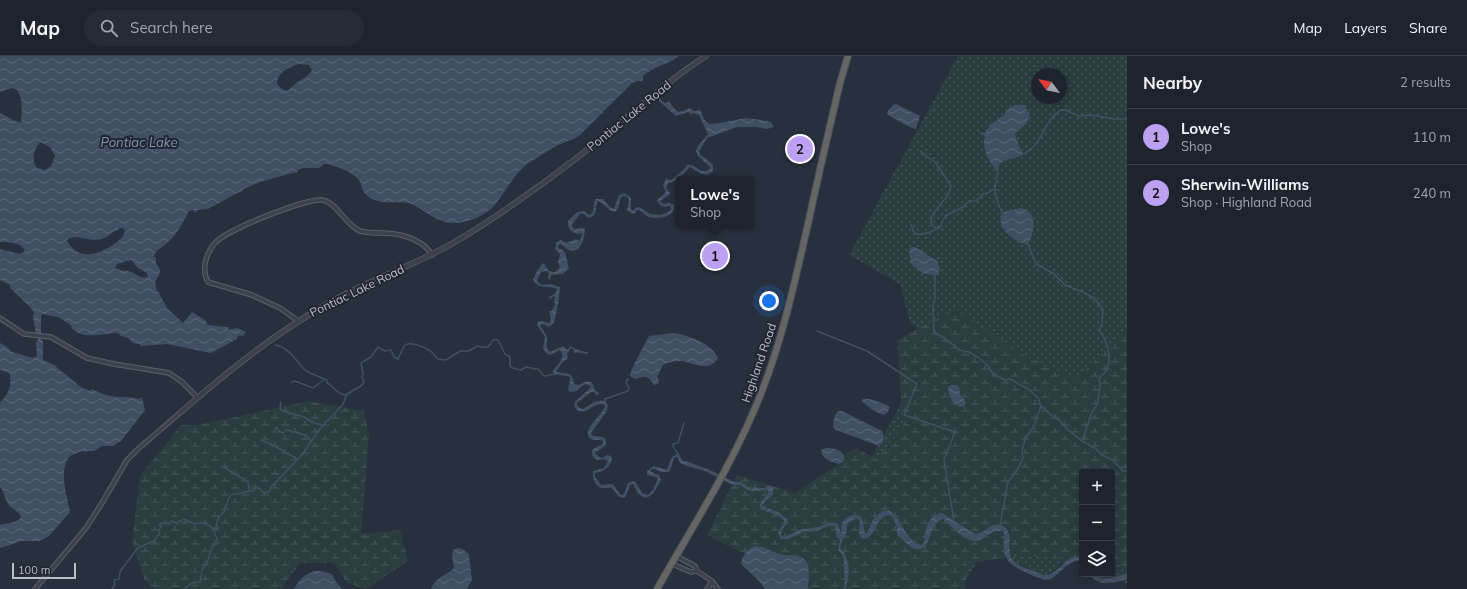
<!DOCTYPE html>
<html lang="en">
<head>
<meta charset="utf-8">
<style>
  body { margin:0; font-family:Mulish,sans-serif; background:#262c36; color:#f1f3f6 }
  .controls { position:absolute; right:12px; bottom:12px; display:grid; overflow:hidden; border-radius:4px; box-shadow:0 2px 10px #0003 }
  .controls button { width:36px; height:36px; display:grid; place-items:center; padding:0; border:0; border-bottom:1px solid #3c414a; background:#1e242e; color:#f1f3f6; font:20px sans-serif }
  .compass { position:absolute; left:1031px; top:12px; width:36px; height:36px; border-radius:50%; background:#1e242e; box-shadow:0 2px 10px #0003; rotate:302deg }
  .scale { position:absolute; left:12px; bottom:10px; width:64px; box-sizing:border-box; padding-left:4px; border:2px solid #b8bdc8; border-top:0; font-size:11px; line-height:14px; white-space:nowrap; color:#b8bdc8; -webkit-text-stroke:3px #202732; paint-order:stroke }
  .you { position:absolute; left:769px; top:245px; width:14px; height:14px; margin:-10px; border:3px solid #fff; border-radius:50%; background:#1a73e8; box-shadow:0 0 0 6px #1a73e833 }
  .badge { display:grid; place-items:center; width:26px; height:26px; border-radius:50%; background:#bca0f2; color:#111; font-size:13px; font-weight:700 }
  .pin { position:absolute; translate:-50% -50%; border:2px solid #fff; box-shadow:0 1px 4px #0006 }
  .popup { position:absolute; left:676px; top:120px; width:78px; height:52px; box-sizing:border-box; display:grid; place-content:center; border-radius:4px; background:#1e242e; filter:drop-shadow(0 1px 3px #0005); font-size:13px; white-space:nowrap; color:#a1a4aa }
  .popup b { font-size:15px; color:#f1f3f6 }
  .popup::after { content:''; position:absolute; left:50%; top:100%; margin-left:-8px; border:8px solid transparent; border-top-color:#1e242e }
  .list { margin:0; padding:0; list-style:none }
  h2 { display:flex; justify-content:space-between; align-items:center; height:52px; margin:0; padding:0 16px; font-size:17px }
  h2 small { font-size:13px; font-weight:400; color:#a1a4aa }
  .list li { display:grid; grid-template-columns:26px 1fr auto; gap:12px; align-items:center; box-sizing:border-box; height:56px; padding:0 16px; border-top:1px solid #3c414a }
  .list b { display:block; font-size:15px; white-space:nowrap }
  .list p { margin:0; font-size:13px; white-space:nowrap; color:#a1a4aa }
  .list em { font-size:13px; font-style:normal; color:#a1a4aa }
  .icon { flex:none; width:22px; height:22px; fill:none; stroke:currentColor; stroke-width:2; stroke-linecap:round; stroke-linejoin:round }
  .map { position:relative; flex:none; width:1127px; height:533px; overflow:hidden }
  header { display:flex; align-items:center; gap:24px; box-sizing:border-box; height:56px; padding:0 20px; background:#1e242e; border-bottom:1px solid #3c414a }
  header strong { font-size:19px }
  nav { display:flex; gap:22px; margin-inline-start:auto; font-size:14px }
  .search { width:280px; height:36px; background:#262c36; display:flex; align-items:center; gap:10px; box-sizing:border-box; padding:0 14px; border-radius:22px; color:#a1a4aa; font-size:15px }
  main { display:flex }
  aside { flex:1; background:#1e242e }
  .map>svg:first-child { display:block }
</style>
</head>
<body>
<header>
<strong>Map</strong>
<div class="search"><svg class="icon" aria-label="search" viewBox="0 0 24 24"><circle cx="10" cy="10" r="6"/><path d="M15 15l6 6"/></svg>Search here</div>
<nav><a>Map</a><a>Layers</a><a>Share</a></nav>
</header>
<main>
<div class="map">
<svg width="1127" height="533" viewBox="0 0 1127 533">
  <defs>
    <pattern id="grass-dots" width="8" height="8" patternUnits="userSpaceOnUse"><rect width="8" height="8" fill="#2b3d3f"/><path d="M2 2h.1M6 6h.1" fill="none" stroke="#485759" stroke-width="1.8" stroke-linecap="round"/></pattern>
    <pattern id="wetland-marsh" width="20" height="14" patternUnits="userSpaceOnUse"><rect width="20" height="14" fill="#2b3d3f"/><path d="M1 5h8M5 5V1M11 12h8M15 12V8" fill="none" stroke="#485759"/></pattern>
    <pattern id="water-waves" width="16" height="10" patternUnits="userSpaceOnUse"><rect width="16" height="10" fill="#414f65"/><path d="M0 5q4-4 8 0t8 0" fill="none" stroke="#5a667a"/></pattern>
  </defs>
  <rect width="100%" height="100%" fill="#28303d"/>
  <!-- grass -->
  <path fill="url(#grass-dots)" fill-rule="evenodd" d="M958 0H1127V528L1114 521 1102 523 1095 518H1112V416H1082L1075 501 1063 507 1050 519 1040 518 1014 505 998 469 961 533 819 498 904 342 935 282 910 267 900 228 849 199ZM1037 18H1061V42H1037Z"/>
  <!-- wetland -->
  <path fill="url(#wetland-marsh)" d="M956 252 1022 298 1077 323 1127 271V517L1116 505 1112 504V416H1082V503L1020 500 967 507 965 533H800L750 501 707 479 737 419 795 437 839 408 844 405V399L856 392 876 403 903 371 897 284Z
    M309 345 364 355 369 379 361 478 400 474 408 505 366 533 347 527 334 507H300L281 533H154L144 523 132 485 140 420 181 369H198Z"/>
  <!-- water -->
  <path fill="url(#water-waves)" fill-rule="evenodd" d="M0 0H679C668 9 653 10 643 20V24L641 25H638L632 27 580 79C573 84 565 86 558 89 549 94 540 100 532 105 516 113 505 138 493 151 482 162 460 170 445 166 433 163 423 153 411 148 402 144 387 149 375 144 369 142 364 138 362 132 361 129 361 126 359 124 351 115 338 111 327 108H324L319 112H303L298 114 297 116C278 121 259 125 242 134V136H239L208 153 197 154V156H194V154L189 155C183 166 177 179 167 187 162 192 157 192 154 200L156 203V208L159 211 160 217 155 226 157 236 158 235 167 252 183 267 192 256 205 264 208 269 227 271H229L228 274 237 272 246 276 243 280 240 279 237 281V283L211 297 167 288 141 290 139 288 133 287 128 282 121 280 118 277C104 277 81 285 71 271L72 270 58 261 42 258 41 260V283L43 285V304L54 309 82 332 90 335 92 333C100 337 109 341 119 341 127 341 131 341 139 343L142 341 145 354 121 385 113 390H102L94 395H87L85 396 82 395C78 397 73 398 70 400 58 413 67 441 70 456L49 480 40 485H22L0 492V469C7 467 18 467 21 461 19 455 13 454 9 449 4 444 5 436 0 431V346C8 340 13 327 9 317L0 314V287L6 290 12 296 33 302 37 300 36 287 38 283V278H36L33 261 34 256 31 253 30 251 10 232V229L0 224V193L19 198 25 195C22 186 8 186 0 186V57L15 65 21 66C22 57 23 42 17 34L12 32 0 36ZM298 8 309 9 312 14C307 23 300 23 294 29 291 31 290 33 287 35L282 33 277 28C278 15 288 13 298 8ZM40 86 50 91 55 100 51 110 45 114 37 112C31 104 34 93 40 86ZM120 172H123L125 175C123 187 95 201 84 198 77 197 70 191 67 185L68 183C82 176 94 192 112 177 115 175 118 175 120 172ZM131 204 138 212 147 217 148 221C140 224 136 216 128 215 123 214 120 215 115 212L117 208Z
    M659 41 664 47 670 46 672 50 678 56 686 54 689 52 694 55H697L700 53 704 63 709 68 720 67 746 62 768 65 771 66 774 71 767 73 757 71H737L707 82 699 95 700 98 713 109V115C705 123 697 115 690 111 685 117 679 121 672 126L668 127 666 132 670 137 669 139 660 145 664 148 669 147 674 149C675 161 659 164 649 161 645 160 643 156 639 154H637L634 158 631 157 627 154 629 143 625 140 621 141 618 152 615 156C607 155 605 147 598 145 594 152 599 160 588 162L584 158H580L572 168 573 172 575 173 585 172C584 189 577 204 561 188L558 190V192C568 194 566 204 569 212L563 218 551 219 550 224 548 222 549 217 546 215 541 216 537 225C540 230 546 229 550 228L560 231 558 248 554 267 549 271 543 268 540 269 547 281C548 287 544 291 550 296L563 290 567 294 571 290 575 293 589 297C584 299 580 295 575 297L573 293 571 292 567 298 568 302 561 308 556 316C568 318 572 315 574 328L579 329C584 327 587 323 593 328L594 333 600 338H598L597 340 594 336H591L577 347V349L580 352 583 353C590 349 595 344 604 345L608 349 606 356 591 377 593 380 603 381 606 384V389L595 397 599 401 602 402 607 399 611 400 612 403C609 413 604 415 595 417V421L601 429 612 428C617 431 617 437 622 439L624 438 628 427 633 425 636 427 642 437 648 439 653 434 658 423 656 421 647 419V415L654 410 664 413H667L672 401 676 399 678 396 682 404 685 405 705 412 735 426H741L748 431 753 432H765L769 429 773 431V438L764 447 762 450 778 456 787 463C788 470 781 472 781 479L783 481 803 473 815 472 832 466 838 468 841 478C842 475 841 471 842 468 845 460 855 457 862 462L865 477 866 478C870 473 871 466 875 461 899 438 900 485 921 489L924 487C925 475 927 459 942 457L975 478C984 478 991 466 1000 469 1016 472 1005 495 1013 504 1020 512 1034 515 1044 519 1059 521 1065 496 1082 501V505C1069 503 1061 517 1051 523 1045 527 1020 514 1014 510 1011 508 1008 505 1006 501 1002 494 1004 484 1004 477L1002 475C990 474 988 481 979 484 966 488 952 471 944 463H942C931 469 931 482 925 491 912 499 906 484 897 479V471L892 460C876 456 877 481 864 483 856 479 860 472 860 465L857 462 848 467C846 471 847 477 845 480 842 485 841 486 840 492 851 502 850 521 845 533H843L846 521C841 512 848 502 838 494L840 484 836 480V470H829L816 475 804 476 788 483H781L778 477 785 465 777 459 760 453C758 444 767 442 769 435L767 434 753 435 747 434 740 429H733L705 415 687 410 680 407 677 401 674 402 671 412 669 416H661L655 413H651V416L659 419 661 424C657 431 650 448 640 439 637 437 635 431 633 428L630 429 626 440 624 442 619 441 612 432C609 431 605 433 602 432 595 431 592 420 593 415L604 412 608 405 604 403 598 404C592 402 591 398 593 393L603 388V385C600 383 595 385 591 383 579 375 604 358 605 350L603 348C593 347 588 358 578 355L574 350 575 346 589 333 591 330 585 328 576 335 570 336 568 334C568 330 571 326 570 321L566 320 554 318 553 315C557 308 567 302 560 294L550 299 547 298 543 292 545 281 537 269 538 266 541 265 549 267 551 265 549 255H552L555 248 554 245 555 241 554 240 550 243 549 241 555 238 557 233C548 229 538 234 533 224L537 215 543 207 545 209C548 214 549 216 555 216L560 211 558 206 560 198 555 193 556 187 561 184 566 187 576 183 580 185 582 178 581 177 578 178C571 176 567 173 568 165L577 156 584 155 589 159C597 156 591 148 596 143H603L610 151 614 153 619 139 625 137 631 142V154L633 155 635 152 639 151 650 158 660 159 669 156 671 152 670 150 665 151 660 149 657 144 666 136 663 129 666 123 672 124C677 118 683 116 687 109 697 107 699 120 710 113V111L698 100 696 95 698 90 708 78 699 59 693 57 690 59V57L688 56 676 60 659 45 657 43Z
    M896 48 920 60 916 73 907 70 888 59 887 56 893 49Z
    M1015 49H1025L1026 53 1030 57 1027 67 1015 77C1015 81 1021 94 1023 99L1003 105 998 109V114H997C990 108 984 96 984 86 984 84 985 82 985 80L977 76 985 77 991 68 1003 60 1009 52Z
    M1021 152C1024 153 1028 154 1030 157 1036 163 1033 183 1027 188 1019 188 1006 178 1002 171 1001 168 1001 164 1000 161L1004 156Z
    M911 191H915L937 205 940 213 937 219C927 221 918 214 911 208L909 195Z
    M674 277C689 280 710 286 718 302 709 317 695 307 681 305 674 305 669 306 663 309L657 321 659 325 658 328 654 329C648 319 645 320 635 323L630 320C630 314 645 288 649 280Z
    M952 329H956L959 331 960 338 966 346 964 351C953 352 949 340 948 331Z
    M863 343C871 342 883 347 890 351L888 356 884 359C876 357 868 351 862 345Z
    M838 355H842L882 375C885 381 884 385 879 390L834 373C832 368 834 359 838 355Z
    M826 392C833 392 839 393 844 399V405L839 408C832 406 821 403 821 394Z
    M755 490C763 490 771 495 779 498 785 500 792 499 798 500 813 504 808 521 808 533H765L761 527 741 508C742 500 747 493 755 490Z
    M458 492 464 494 469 499 472 524 467 533H431C435 521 446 520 454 512L452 500 453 494Z
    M315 515H321L332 518 336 526 342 533H294C299 524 305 517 315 515Z
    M1089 518H1095C1104 528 1116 519 1127 518V523C1112 527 1100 532 1089 518Z"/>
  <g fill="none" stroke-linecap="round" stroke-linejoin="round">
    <!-- stream -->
    <path stroke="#414f65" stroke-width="1.5" d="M920 95 936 107 951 130C950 135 948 140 944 144 939 151 923 165 936 172
      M1022 98C1043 91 1043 64 1061 54H1065L1079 60 1091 59 1114 63H1127
      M998 114 995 132 996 141 1003 160
      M911 168 913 175 918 179 930 176 940 171 945 160 963 151 969 145H976L983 138 988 137 994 133
      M1027 186 1036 208 1054 218 1065 229 1085 237 1095 243 1103 253 1102 268 1099 274C1107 284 1112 301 1107 313 1106 316 1101 320 1099 323L1100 330 1097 349 1092 356 1082 385
      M935 219V244L933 249 934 276 948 285 959 294 969 296 978 301 988 310 993 318 1005 324 1010 323 1028 333 1038 342 1041 350 1047 356 1059 364 1067 373 1082 385 1095 392 1102 399 1113 404 1123 415H1127
      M817 275 867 295 917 328 904 359 955 376 944 404 954 465
      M275 289C290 292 296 305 306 315 308 316 324 323 327 324V327C334 330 337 339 346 339
      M292 326 295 325 313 332 325 323
      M281 346 280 352 282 355 304 361 314 367 323 369
      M605 347V343L628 335 629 332 626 326 628 323
      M276 371 279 375 283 377 287 374 306 379 311 385
      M261 384 271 388 297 403
      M677 397 673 390V388L678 387 684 367
      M222 410 248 426 249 434
      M1000 469 1008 426 1016 416 1023 402 1022 396 1025 383 1034 370 1041 350
      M185 532 194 526H200L202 514 207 507 212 491 218 486 214 475V473L218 472 216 469 219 461 225 454C228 447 226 443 233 438 240 439 246 434 253 435L258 431 264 437 269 436 272 430 302 399 319 374 343 348 347 338 361 330 364 326 362 321 363 318 361 307 371 301 378 291 385 295 391 294 394 301 398 303C399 300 404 290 405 289 410 285 424 291 429 294 432 296 435 300 438 303L446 304 460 295H469L477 290 481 291H488C492 288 491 282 498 284L505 298 510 301V309L512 312 521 314 526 311 535 313H538L544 320 555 318
      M112 533 115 528 114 524 119 523C120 520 119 517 121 514 123 512 137 492 139 491 143 489 150 487 154 485L157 480 159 479V478L160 475 159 474 161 470 159 469 161 467 169 468 172 465 177 468 179 465H181L184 463 195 468C201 465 209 469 214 473"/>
    <defs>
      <path id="minor" d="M0 262 24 278 51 281 87 302 114 308 169 317 182 326 197 341
        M298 265 280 252 252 239 208 226C201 214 206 197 215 187 226 174 306 142 322 144 337 146 346 170 360 175 367 177 374 177 381 177 399 177 422 182 432 199
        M672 508 691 516 697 515 695 510 676 500
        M697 515 712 525 718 533
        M35 533 86 472 102 447 127 404 139 392 181 356
        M707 533 712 525"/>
      <path id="tertiary" d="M181 356C229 314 279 274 336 243 379 220 426 205 468 178 512 151 555 119 596 87 632 58 667 25 706 0"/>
      <path id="trunk" d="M657 533C694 468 735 405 762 335 783 281 795 225 808 168 818 121 829 74 840 27L848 0"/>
    </defs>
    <!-- minor casing -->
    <use href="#minor" stroke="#59606b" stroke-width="5.5"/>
    <!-- tertiary casing -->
    <use href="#tertiary" stroke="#59606b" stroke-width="6"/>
    <!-- trunk casing -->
    <use href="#trunk" stroke="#464d58" stroke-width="8"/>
    <!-- minor -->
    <use href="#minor" stroke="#3b424d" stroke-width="3.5"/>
    <!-- tertiary -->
    <use href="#tertiary" stroke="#3b424d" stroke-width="4.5"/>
    <!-- trunk -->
    <use href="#trunk" stroke="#666563" stroke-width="6"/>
  </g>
  <g text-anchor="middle" stroke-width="4" stroke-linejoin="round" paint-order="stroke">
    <!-- street labels -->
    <g font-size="12" fill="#b8bdc8" stroke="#202732">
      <text transform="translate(629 60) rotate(-39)" y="4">Pontiac Lake Road</text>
      <text transform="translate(357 235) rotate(-26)" y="4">Pontiac Lake Road</text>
      <text transform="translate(759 307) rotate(-71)" y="4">Highland Road</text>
    </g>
    <!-- water labels -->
    <g font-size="13" font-style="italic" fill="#8393ab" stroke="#202732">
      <text x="139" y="91">Pontiac Lake</text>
    </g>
  </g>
</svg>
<div class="controls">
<button>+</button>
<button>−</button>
<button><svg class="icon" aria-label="layers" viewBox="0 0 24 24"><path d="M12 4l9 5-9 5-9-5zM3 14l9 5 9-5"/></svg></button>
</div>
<svg class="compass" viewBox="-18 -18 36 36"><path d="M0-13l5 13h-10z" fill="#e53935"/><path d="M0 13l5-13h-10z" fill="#a1a4aa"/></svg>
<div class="scale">100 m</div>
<div class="you"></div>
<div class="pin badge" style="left:715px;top:200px">1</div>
<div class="popup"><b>Lowe's</b>Shop</div>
<div class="pin badge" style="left:800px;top:93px">2</div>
</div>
<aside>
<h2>Nearby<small>2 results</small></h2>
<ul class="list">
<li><span class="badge">1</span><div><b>Lowe's</b><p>Shop</p></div><em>110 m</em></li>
<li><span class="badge">2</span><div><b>Sherwin-Williams</b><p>Shop · Highland Road</p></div><em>240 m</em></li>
</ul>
</aside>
</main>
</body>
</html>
